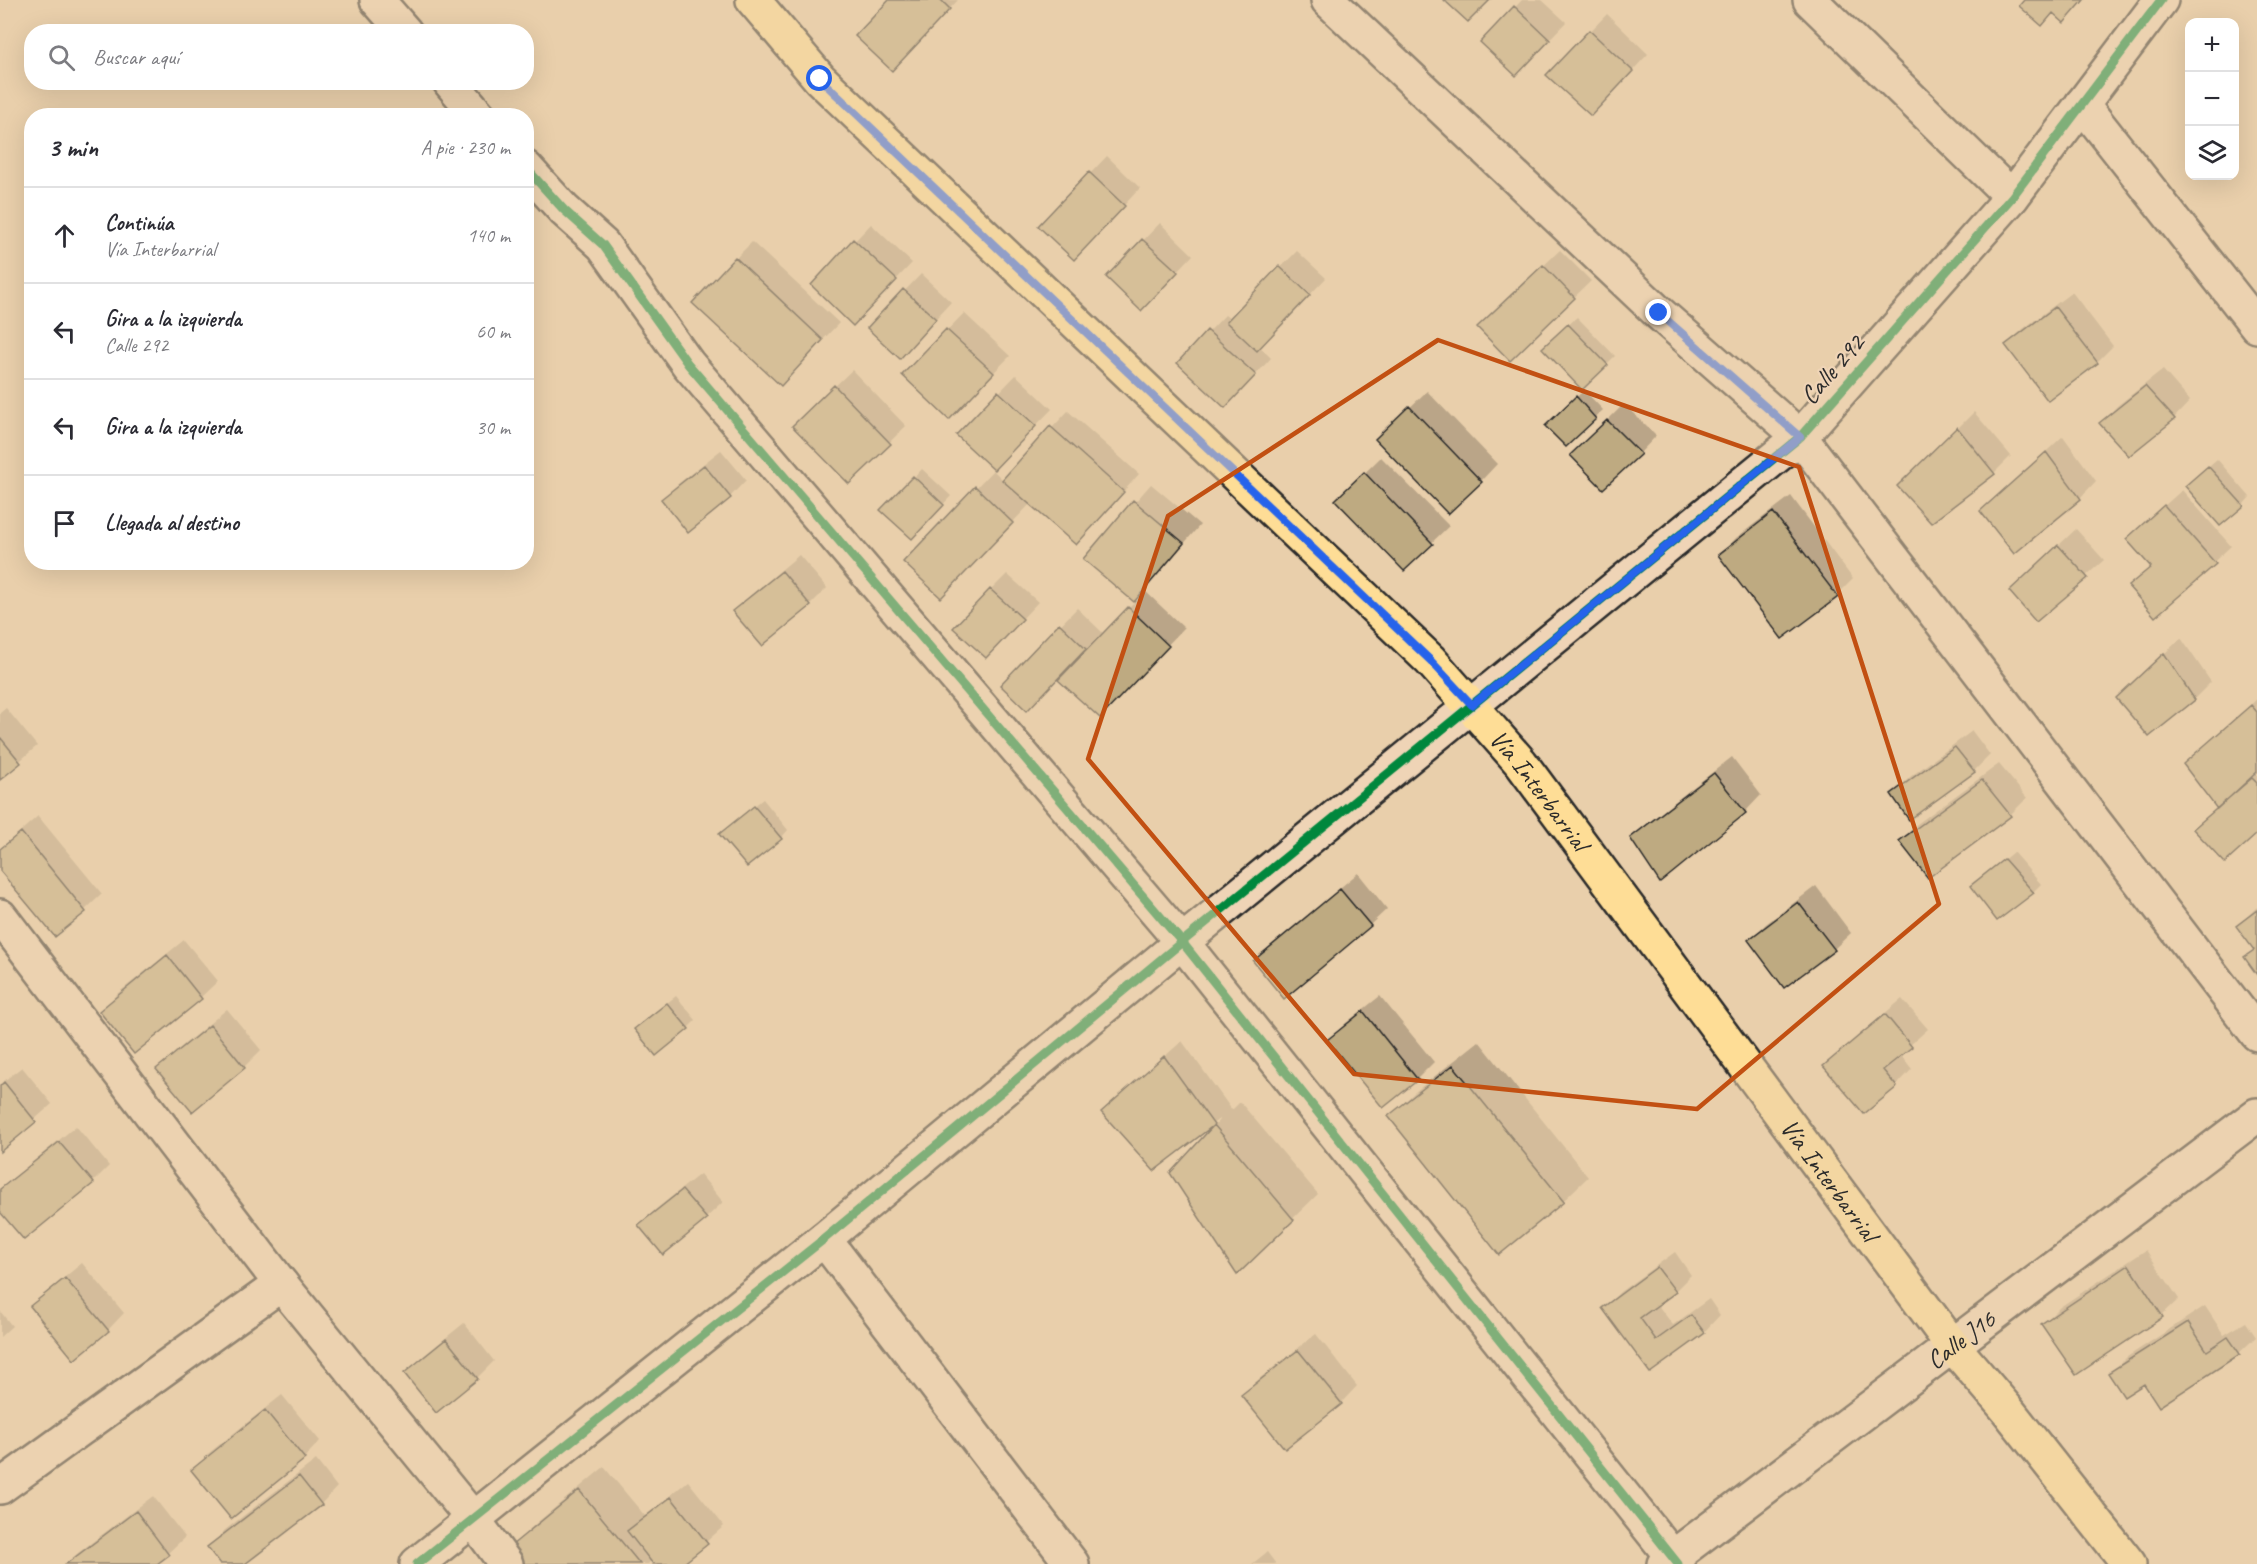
<!DOCTYPE html>
<html lang="es">
<head>
<meta charset="utf-8">
<style>
  body { margin:0; font-family:Caveat,sans-serif; background:#f7f7f7; color:#2b2b33 }
  .controls { position:absolute; right:18px; top:18px; display:grid; overflow:hidden; border-radius:12px; box-shadow:0 6px 24px #0002 }
  .controls button { width:54px; height:54px; display:grid; place-items:center; padding:0; border:0; border-bottom:2px solid #e1e1e2; background:#fff; color:#2b2b33; font:30px sans-serif }
  .stop { position:absolute; width:18px; height:18px; margin:-14px; border:4px solid #2563eb; border-radius:50%; background:#fff }
  .stop.end { background:#2563eb; border-color:#fff; box-shadow:0 2px 6px #0008 }
  .list { margin:0; padding:0; list-style:none }
  h2 { display:flex; justify-content:space-between; align-items:center; height:78px; margin:0; padding:0 24px; font-size:26px }
  h2 small { font-size:20px; font-weight:400; color:#7c7c81 }
  .list li { display:grid; grid-template-columns:39px 1fr auto; gap:18px; align-items:center; box-sizing:border-box; height:96px; padding:0 24px; border-top:2px solid #e1e1e2 }
  .list b { display:block; font-size:22px; white-space:nowrap }
  .list p { margin:0; font-size:20px; white-space:nowrap; color:#7c7c81 }
  .list em { font-size:20px; font-style:normal; color:#7c7c81 }
  .icon { flex:none; width:33px; height:33px; fill:none; stroke:currentColor; stroke-width:2; stroke-linecap:round; stroke-linejoin:round }
  .map { position:relative; flex:none; width:2257px; height:1564px; overflow:hidden }
  .search { position:absolute; background:#fff; box-shadow:0 6px 24px #0002; left:24px; top:24px; width:510px; height:66px; display:flex; align-items:center; gap:15px; box-sizing:border-box; padding:0 21px; border-radius:24px; color:#7c7c81; font-size:22px }
  .panel { position:absolute; background:#fff; box-shadow:0 6px 24px #0002; left:24px; top:108px; width:510px; height:462px; border-radius:24px }
  .map>svg:first-child { display:block }
</style>
</head>
<body>
<div class="map">
<svg width="2257" height="1564" viewBox="0 0 2257 1564">
  <rect width="100%" height="100%" fill="#e9cfab"/>
  <filter id="ink" filterUnits="userSpaceOnUse"><feTurbulence type="fractalNoise" baseFrequency=".0167" numOctaves="2"/><feDisplacementMap in="SourceGraphic" scale="12" xChannelSelector="R" yChannelSelector="G"/><feConvolveMatrix kernelMatrix="1 2 1 2 8 2 1 2 1" color-interpolation-filters="sRGB"/></filter>
  <g filter="url(#ink)">
    <!-- shadow -->
    <path fill="#0003" d="M891 0H958L909 52Z
      M1522 0H1542L1566 22 1516 74 1482 42Z
      M1607 14 1648 54 1608 97 1548 75Z
      M1107 156 1140 188 1090 242 1040 226Z
      M1160 223 1193 255 1158 292 1108 277Z
      M871 224 912 263 870 307 813 285Z
      M752 242 839 323 797 367 736 258Z
      M1560 250 1591 281 1510 359 1496 311Z
      M1297 251 1326 278 1260 347 1271 358 1242 390 1179 363 1225 315 1230 319Z
      M921 274 951 302 916 340 869 328Z
      M2072 292 2113 346 2097 362 2007 345 2023 329Z
      M964 313 1010 356 949 418 904 375Z
      M1577 317 1615 356 1582 388 1544 348Z
      M852 370 906 426 849 482 811 409Z
      M2163 370 2190 401 2174 418 2101 423 2117 406Z
      M1016 375 1052 409 1010 452 958 435Z
      M1584 390 1603 410 1566 445 1547 426Z
      M1427 391 1497 464 1481 481 1377 439Z
      M1624 404 1656 436 1640 453 1572 455Z
      M1068 411 1139 474 1092 527 1031 503 958 580 905 562 993 470 1003 480Z
      M1974 412 2011 456 1994 473 1931 521 1899 487Z
      M2063 436 2096 481 2080 498 1982 511Z
      M721 450 746 480 730 497 663 500 679 483Z
      M1381 457 1449 526 1404 569 1337 500Z
      M2217 459 2250 497 2243 505 2195 478Z
      M922 469 951 496 920 529 883 510Z
      M1151 484 1200 525 1144 590 1184 628 1116 699 1073 662 1002 685 1077 608 1104 634 1136 601 1085 559Z
      M2182 490 2231 546 2156 615 2130 586 2152 565 2145 523Z
      M1791 496 1853 579 1837 595 1782 637 1720 555 1736 538Z
      M2076 529 2104 560 2036 620 2027 575Z
      M799 555 827 588 810 605 762 644 734 611 751 595Z
      M1007 574 1038 602 1003 639 991 590Z
      M2181 638 2211 682 2194 699 2134 682Z
      M2257 699V832L2195 829 2218 807 2185 764Z
      M6 708 37 746 0 778V713Z
      M1972 731 1990 755 1974 771 1893 794 1910 777Z
      M1732 757 1761 795 1745 812 1632 838 1649 822Z
      M1999 764 2027 798 2010 815 1928 876 1901 841 1917 824Z
      M763 799 788 830 781 838 729 826Z
      M38 816 102 894 85 910 55 935 0 868V849Z
      M2013 852 2041 884 2033 892 1972 886Z
      M1358 873 1387 909 1370 925 1284 997 1255 961 1271 945Z
      M1816 886 1851 933 1834 949 1784 986 1750 940 1766 924Z
      M2257 907V972L2246 958 2255 948 2238 926Z
      M184 940 218 981 201 997 134 1052 101 1011 117 994Z
      M676 996 696 1020 688 1028 644 1021Z
      M1380 996 1434 1062 1417 1079 1383 1106 1329 1040 1346 1023Z
      M1902 999 1928 1029 1900 1054 1912 1069 1896 1086 1825 1066 1842 1049Z
      M227 1009 261 1050 244 1067 192 1110 158 1069 175 1052Z
      M1182 1041 1232 1110 1240 1102 1318 1194 1238 1272 1172 1173 1220 1120 1219 1119 1154 1169 1120 1096Z
      M1479 1041 1588 1177 1563 1201 1499 1253 1390 1116 1415 1092Z
      M22 1067 52 1104 0 1150V1084Z
      M76 1126 109 1166 93 1182 0 1210V1189Z
      M700 1174 723 1202 706 1218 640 1225 656 1209Z
      M2146 1250 2179 1299 2162 1315 2077 1373 2043 1324 2060 1307Z
      M1675 1252 1691 1275 1675 1291 1657 1304 1673 1325 1709 1299 1720 1315 1704 1332 1650 1371 1604 1308 1620 1292Z
      M82 1263 124 1313 108 1330 32 1306 49 1290Z
      M2205 1306 2224 1335 2246 1322 2256 1337 2239 1353 2144 1382 2110 1374 2127 1357Z
      M0 1311 12 1326 0 1337Z
      M464 1323 494 1361 477 1378 436 1411 406 1374 422 1357Z
      M1316 1334 1357 1386 1341 1403 1243 1395 1260 1378Z
      M282 1395 320 1441 304 1458 193 1470 209 1453Z
      M316 1460 337 1487 321 1504 243 1564H222L209 1547 225 1530Z
      M604 1467 645 1516 688 1481 724 1526 681 1564H655L652 1560 648 1564H519L508 1551 533 1526Z
      M153 1496 185 1537 168 1553 154 1564H66L78 1553Z
      M1267 1552 1276 1564H1252Z"/>
    <!-- building -->
    <path fill="#beaa81" stroke="#2b2b2b" stroke-width="1.5" d="M889 0H941L950 9 892 71 855 36Z
      M1444 0H1490L1468 22Z
      M2024 0H2084L2064 23 2053 13 2042 26 2019 6Z
      M1514 6 1550 40 1516 76 1480 42Z
      M1589 30 1633 71 1591 116 1546 75Z
      M1089 172 1125 206 1074 260 1038 226Z
      M853 239 897 280 853 326 811 285Z
      M1142 239 1178 272 1141 311 1106 277Z
      M735 257 823 340 781 386 692 303Z
      M1543 265 1575 298 1510 361 1477 327Z
      M1279 266 1310 295 1257 351 1226 322Z
      M903 289 936 319 900 359 867 328Z
      M2055 307 2098 363 2048 401 2005 345Z
      M1568 324 1608 365 1582 390 1542 348Z
      M946 329 994 373 949 420 902 375Z
      M1207 330 1256 375 1225 408 1177 363Z
      M834 385 891 444 849 484 792 426Z
      M2145 386 2175 419 2129 456 2099 423Z
      M998 391 1036 426 994 470 956 435Z
      M1576 396 1596 419 1566 447 1545 426Z
      M1409 406 1482 482 1448 514 1375 439Z
      M1607 420 1641 454 1603 489 1570 455Z
      M1050 426 1124 492 1076 545 1002 480Z
      M1957 427 1995 474 1931 523 1897 486Z
      M2046 452 2081 499 2014 554 1980 511Z
      M704 465 731 498 688 533 661 499Z
      M2208 466 2244 506 2220 526 2185 486Z
      M1364 472 1433 544 1404 571 1335 500Z
      M913 476 944 505 912 539 880 510Z
      M975 486 1013 523 941 598 903 562Z
      M1133 500 1184 543 1134 602 1083 559Z
      M2164 505 2216 564 2155 617 2128 586 2151 567 2126 539Z
      M1773 512 1838 597 1782 639 1718 555Z
      M2058 545 2088 578 2036 622 2009 591Z
      M782 571 811 606 762 646 732 611Z
      M990 589 1023 619 986 658 953 628Z
      M1128 607 1169 646 1100 718 1058 680Z
      M1059 623 1086 649 1027 711 1000 685Z
      M2164 653 2195 700 2149 737 2116 698Z
      M2251 705 2257 712V772L2217 809 2183 764Z
      M0 737 21 763 0 780Z
      M1955 747 1975 772 1909 820 1891 794Z
      M1714 773 1746 813 1660 883 1630 838Z
      M2252 778 2257 783V834L2225 863 2193 829Z
      M1982 780 2011 816 1928 878 1899 841Z
      M754 806 782 839 747 867 719 834Z
      M21 832 86 912 55 937 0 871V849Z
      M2004 859 2034 893 1997 921 1970 886Z
      M1340 889 1371 926 1284 999 1253 961Z
      M1798 902 1835 950 1784 988 1748 940Z
      M2257 910V975L2244 957 2254 950 2236 926Z
      M167 955 202 999 134 1054 99 1011Z
      M667 1003 689 1029 656 1056 634 1029Z
      M1363 1011 1418 1080 1383 1108 1327 1040Z
      M1885 1014 1912 1047 1883 1070 1897 1087 1864 1114 1823 1066Z
      M210 1025 245 1068 192 1112 156 1069Z
      M1164 1056 1214 1125 1154 1171 1101 1112Z
      M1453 1065 1564 1202 1499 1255 1388 1116Z
      M4 1082 36 1122 0 1152V1086Z
      M1214 1125 1294 1220 1237 1275 1170 1173Z
      M59 1142 94 1183 24 1240 0 1212V1189Z
      M682 1190 707 1219 663 1255 638 1225Z
      M2129 1265 2163 1317 2076 1375 2041 1324Z
      M1657 1267 1676 1292 1640 1318 1656 1340 1691 1315 1705 1333 1650 1373 1602 1308Z
      M65 1278 109 1331 74 1360 30 1306Z
      M2188 1322 2207 1351 2228 1337 2240 1354 2159 1407 2144 1384 2124 1397 2108 1373Z
      M446 1339 478 1379 436 1413 404 1373Z
      M1298 1350 1342 1404 1285 1449 1241 1395Z
      M265 1410 305 1459 231 1519 191 1470Z
      M299 1476 322 1505 245 1564H220L207 1547Z
      M579 1490 640 1564H517L506 1550Z
      M671 1497 708 1544 683 1564H653L627 1531Z
      M136 1511 169 1555 157 1564H66Z"/>
    <g fill="none" stroke-linecap="round" stroke-linejoin="round">
      <defs>
        <g id="minor">
          <path d="M377 0 405 32"/>
          <path d="M1328 0 1659 313 1800 437 2257 1034"/>
          <path d="M1810 0 2012 197"/>
          <path d="M450 82 479 116"/>
          <path d="M2082 104 2257 326"/>
          <path d="M526 168 564 210 603 245 688 364 1182 942 1678 1564"/>
          <path d="M0 916 281 1284 473 1519 506 1564"/>
          <path d="M824 1239 1072 1564"/>
          <path d="M0 1487 281 1284"/>
          <path d="M417 1564 824 1239 1182 942 1800 437 2012 197 2161 0"/>
          <path id="s1" d="M1664 1564 2257 1115"/>
        </g>
        <g id="major">
          <path id="s2" d="M753 0 820 79 1430 660 1521 763 1952 1345 2006 1408 2129 1564"/>
        </g>
      </defs>
      <!-- minor casing -->
      <use href="#minor" stroke="#2b2b2b" stroke-width="38"/>
      <!-- major casing -->
      <use href="#major" stroke="#2b2b2b" stroke-width="38"/>
      <!-- minor -->
      <use href="#minor" stroke="#efd4b6" stroke-width="33"/>
      <!-- major -->
      <use href="#major" stroke="#fedd96" stroke-width="33"/>
      <defs>
        <path id="cycleway" d="M526 168 564 210 603 245 688 364 1182 942 1678 1564
          M417 1564 824 1239 1182 942 1800 437 2012 197 2161 0"/>
      </defs>
      <!-- cycleway casing -->
      <use href="#cycleway" stroke="#efd4b6" stroke-width="13"/>
      <!-- cycleway -->
      <use href="#cycleway" stroke="#00873e" stroke-width="9"/>
    </g>
  </g>
  <g fill="none" stroke-linecap="round" stroke-linejoin="round" filter="url(#ink)">
    <!-- route -->
    <path stroke="#2563eb" stroke-width="8" d="M820 79 1430 660 1472 705 1800 437 1659 313"/>
  </g>
  <!-- marked area -->
  <path d="M0 0H2257V1564H0ZM1438 340 1799 467 1939 904 1697 1109 1354 1074 1088 759 1168 516Z" fill="#e9cfab" fill-opacity=".55" fill-rule="evenodd"/>
  <path fill="none" stroke="#c25012" stroke-width="4.5" stroke-linejoin="round" d="M1438 340 1799 467 1939 904 1697 1109 1354 1074 1088 759 1168 516Z"/>
  <g text-anchor="middle" stroke-width="4.5" stroke-linejoin="round" paint-order="stroke">
    <!-- street labels -->
    <g font-size="26" fill="#2b2b2b" stroke="#efd4b6">
      <text transform="translate(1832 369) rotate(-49)" y="9">Calle 292</text>
      <text dy="9" stroke="none"><textPath href="#s2" startOffset="1116">Vía Interbarrial</textPath></text>
      <text dy="9" stroke="none"><textPath href="#s2" startOffset="1602">Vía Interbarrial</textPath></text>
      <text dy="9" stroke="none"><textPath href="#s1" startOffset="372">Calle J16</textPath></text>
    </g>
  </g>
</svg>
<div class="controls">
<button>+</button>
<button>−</button>
<button><svg class="icon" aria-label="layers" viewBox="0 0 24 24"><path d="M12 4l9 5-9 5-9-5zM3 14l9 5 9-5"/></svg></button>
</div>
<div class="stop" style="left:820px;top:79px"></div>
<div class="stop end" style="left:1659px;top:313px"></div>
<div class="search"><svg class="icon" aria-label="search" viewBox="0 0 24 24"><circle cx="10" cy="10" r="6"/><path d="M15 15l6 6"/></svg>Buscar aquí</div>
<section class="panel">
<h2>3 min<small>A pie · 230 m</small></h2>
<ul class="list">
<li><svg class="icon" aria-label="ahead" viewBox="0 0 24 24"><path d="M12 20V5M6 11l6-6 6 6"/></svg><div><b>Continúa</b><p>Vía Interbarrial</p></div><em>140 m</em></li>
<li><svg class="icon" aria-label="left" viewBox="0 0 24 24"><path d="M17 20v-9H6M10 6l-5 5 5 5"/></svg><div><b>Gira a la izquierda</b><p>Calle 292</p></div><em>60 m</em></li>
<li><svg class="icon" aria-label="left" viewBox="0 0 24 24"><path d="M17 20v-9H6M10 6l-5 5 5 5"/></svg><div><b>Gira a la izquierda</b></div><em>30 m</em></li>
<li><svg class="icon" aria-label="arrive" viewBox="0 0 24 24"><path d="M6 21V4h12l-3 4 3 4H6"/></svg><div><b>Llegada al destino</b></div></li>
</ul>
</section>
</div>
</body>
</html>
